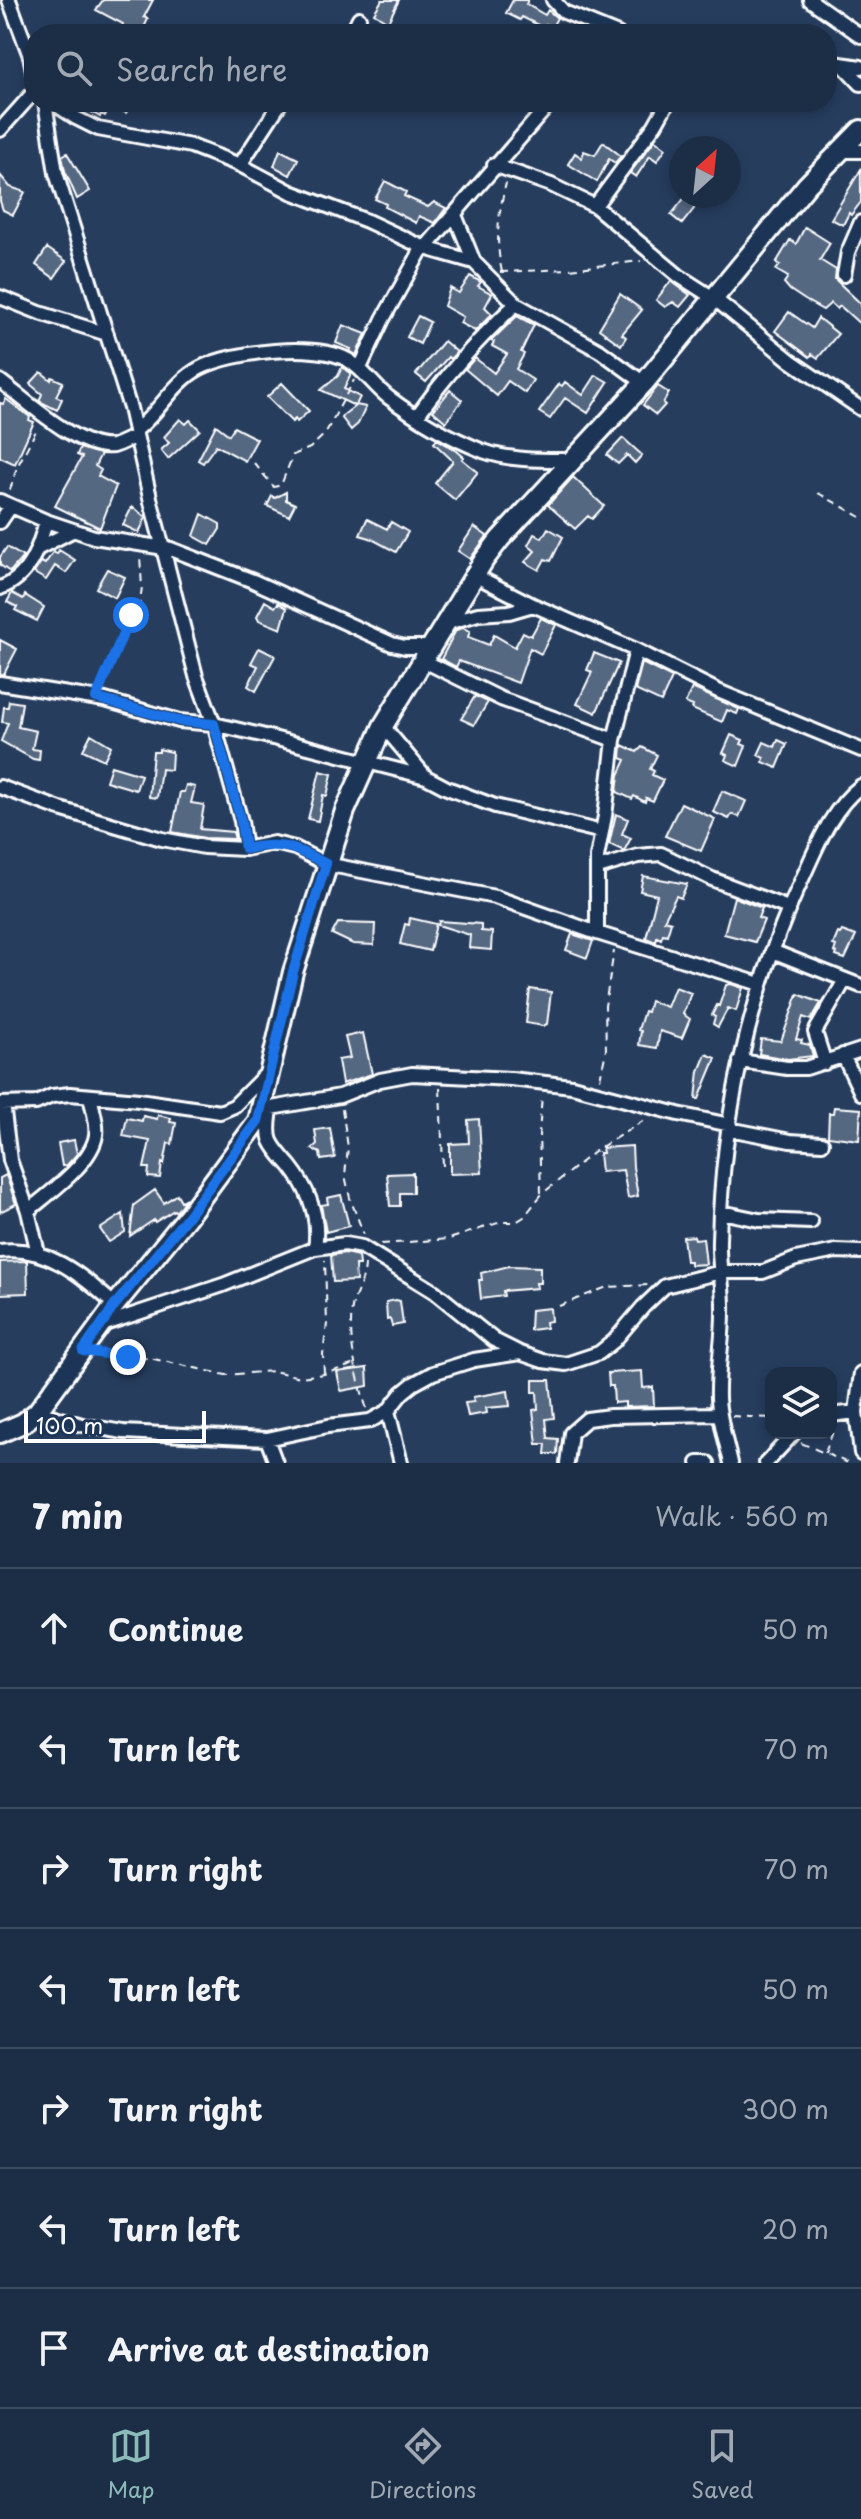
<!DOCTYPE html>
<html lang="en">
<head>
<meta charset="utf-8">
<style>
  body { margin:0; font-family:"Playpen Sans",sans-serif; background:#293a51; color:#f1f3f6 }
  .controls { position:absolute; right:24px; bottom:24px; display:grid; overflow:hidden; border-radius:16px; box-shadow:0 4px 12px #0003 }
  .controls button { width:72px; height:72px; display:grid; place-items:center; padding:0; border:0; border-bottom:2px solid #3a4a5f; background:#1c2e46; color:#f1f3f6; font:40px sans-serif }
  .compass { position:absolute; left:669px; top:136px; width:72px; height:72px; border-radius:50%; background:#1c2e46; box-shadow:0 4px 12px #0003; rotate:27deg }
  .scale { position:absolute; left:24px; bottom:20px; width:182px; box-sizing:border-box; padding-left:8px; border:4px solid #fff; border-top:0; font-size:22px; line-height:28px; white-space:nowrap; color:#fff; -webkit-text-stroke:6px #1d3557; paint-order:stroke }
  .stop { position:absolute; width:24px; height:24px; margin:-18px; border:6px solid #1a73e8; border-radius:50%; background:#fff }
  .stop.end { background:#1a73e8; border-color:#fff; box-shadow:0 2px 8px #0008 }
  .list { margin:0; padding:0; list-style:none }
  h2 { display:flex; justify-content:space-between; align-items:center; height:104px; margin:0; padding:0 32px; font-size:34px }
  h2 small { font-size:26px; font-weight:400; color:#a0a8b3 }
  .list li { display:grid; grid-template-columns:52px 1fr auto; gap:24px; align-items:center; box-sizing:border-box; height:120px; padding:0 32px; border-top:2px solid #3a4a5f }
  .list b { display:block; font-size:30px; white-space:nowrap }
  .list em { font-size:26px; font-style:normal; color:#a0a8b3 }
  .icon { flex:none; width:44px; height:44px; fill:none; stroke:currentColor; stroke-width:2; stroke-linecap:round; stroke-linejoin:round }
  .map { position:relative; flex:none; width:861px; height:1463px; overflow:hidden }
  .search { position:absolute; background:#1c2e46; box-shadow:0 4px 12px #0003; left:24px; right:24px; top:24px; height:88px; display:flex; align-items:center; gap:20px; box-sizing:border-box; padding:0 28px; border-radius:32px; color:#a0a8b3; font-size:30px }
  .sheet { height:944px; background:#1c2e46 }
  nav { display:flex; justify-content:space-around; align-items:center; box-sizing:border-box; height:112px; border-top:2px solid #3a4a5f; background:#1c2e46; font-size:22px; color:#a0a8b3 }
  nav a { display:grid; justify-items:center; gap:4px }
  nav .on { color:#8bbbb9 }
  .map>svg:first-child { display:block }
</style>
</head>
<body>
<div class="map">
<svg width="861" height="1463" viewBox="0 0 861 1463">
  <rect width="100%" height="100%" fill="#263d5e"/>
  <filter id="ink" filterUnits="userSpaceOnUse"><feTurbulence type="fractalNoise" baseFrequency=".0125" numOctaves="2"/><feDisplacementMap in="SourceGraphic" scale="16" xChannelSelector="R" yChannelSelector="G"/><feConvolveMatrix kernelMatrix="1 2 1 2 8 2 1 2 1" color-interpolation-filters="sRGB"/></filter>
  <g filter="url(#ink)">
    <!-- building -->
    <path fill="#556781" stroke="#fff" stroke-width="2" d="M103 0H153L144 17 148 19 141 34H119L123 24 96 10Z
      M382 0H399L388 22 374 13Z
      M513 0H528L526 4 545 15 548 10 557 18 552 27 546 24 544 28 522 17 520 20 506 13Z
      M92 102H132L126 113 110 105 105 116 101 114 100 117 88 110Z
      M655 140 666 148 657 161 650 156 636 177 630 173Z
      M603 142 621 156 615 163 609 159 597 182 568 164 575 153 582 158 584 151 595 155Z
      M280 150 298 159 290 175 274 166Z
      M67 153 90 191 77 199 65 171 62 156Z
      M861 169V202L851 215 849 213 843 225 831 219Z
      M0 175 10 187 25 192 13 215 3 210 0 201Z
      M385 181 406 192 404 196 428 207 434 202 446 208 435 223 419 216 416 223 385 207 386 204 375 199Z
      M686 196H695L700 201 682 224 671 215Z
      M805 227 830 243 820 260 836 270 835 279 861 304V325L840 306 837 309 831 303 823 310 805 300 790 290 784 283 788 277 776 270 780 265 776 263 790 240 796 244Z
      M47 248 66 261 54 278 36 265Z
      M470 276 481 282 478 286 492 294 485 307 492 314 475 331 460 323 463 317 444 306 450 288 459 293Z
      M671 281 690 295 680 307 673 302 665 307 656 300Z
      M620 294 642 310 622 334 626 337 621 345 599 329Z
      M789 312 812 328 818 318 838 334 818 358 812 354 810 357 775 331Z
      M418 316 430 322 420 344 407 337Z
      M517 316 534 325 521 352 524 354 516 369 533 380 525 393 508 381 497 396 465 369 475 358 494 373 507 354 492 346 494 342 491 341Z
      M343 325 366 334 356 355 350 351 351 349 336 343Z
      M444 341 457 352 450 359 448 357 426 382 416 374Z
      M342 367 351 374 344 389 360 397 356 405 366 407 358 424 351 430 341 417 355 406 321 390 338 376Z
      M41 372 51 380 52 377 63 382 56 396 62 399 57 410 39 401 42 394 30 384Z
      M596 375 608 382 588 413 565 398 550 419 539 412 559 384 562 386 565 382 583 395Z
      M282 383 309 411 297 422 295 419 292 422 267 397Z
      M658 386 669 393 663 403 665 405 656 415 643 405Z
      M450 390 462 400 446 422 433 411Z
      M6 399 30 417 29 420 34 422 15 464 0 457V403L3 404Z
      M180 419 186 424 190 420 200 430 168 459 161 450 169 443 164 437Z
      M216 425 229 435 234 427 257 439 245 461 216 445 203 463 198 460Z
      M623 438 642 455 635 463 627 455 618 464 607 455Z
      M437 439 457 451 464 457 462 459 478 472 455 500 435 483 453 461 434 443Z
      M80 448 101 454 95 466 101 470 98 476 116 486 100 528 55 506 82 457 77 455Z
      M573 477 604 506 592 519 588 516 575 529 548 505Z
      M286 492V500L295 504 289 516 267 506 272 496 275 498Z
      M132 507 146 517 139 533 123 525Z
      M202 514 220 524V529L210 545 194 536Z
      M367 519 387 529 391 522 408 532 396 552 370 538 360 535Z
      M474 527 487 536 470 559 458 551Z
      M548 528 563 537 551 561 545 559 539 570 525 562 535 551 528 545 534 534 542 538Z
      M7 547 23 557 10 572 0 565V557Z
      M59 550 75 560 66 573 55 566 46 580 34 573 41 562 45 564 53 552 57 554Z
      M107 569 125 577 115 598 96 588Z
      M12 593 23 599 25 595 44 607 37 621 15 610 17 607 7 602Z
      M265 601 275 607 278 603 287 608 281 629 259 620 257 616Z
      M541 618 556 625 541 654 530 648 518 683 459 661 456 667 441 659 456 630 463 628 470 631 468 637 489 645 494 635 515 647 523 632 531 636Z
      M0 640 17 649 4 674H0Z
      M259 648 275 656 256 691 248 686 258 666 251 663Z
      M594 653 619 663 596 713 577 704 592 672 587 670Z
      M642 663 672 678 661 702 635 690Z
      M692 688 739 709 737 714 727 710 722 722 692 709 693 706 685 703Z
      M475 696 488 702 474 725 461 719Z
      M9 701 22 703 18 727 36 731 32 749 40 750 39 760 33 759 1 741 8 723 2 722 4 707H8Z
      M91 734 111 746 104 760 83 750Z
      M731 735 743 740 741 744 746 746 738 766 725 760 727 755 723 753Z
      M778 740 787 744 777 768 763 762 764 758 758 755 764 742 775 747Z
      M622 745 637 752 642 747 657 755 650 769 654 771 652 775 663 780 653 801 646 798 645 802 634 796 632 799 617 792 619 775 626 760 621 758Z
      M159 749 172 752 171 770 161 769 157 798 149 797 153 752H159Z
      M111 766 141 775 136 790 106 781Z
      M320 771 332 774 327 796 323 795 318 821 308 819Z
      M186 785 195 787 191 803 204 805 200 829 233 832 235 839 205 838 172 832 180 792H184Z
      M722 791 746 801 739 817 732 814 729 819 713 812Z
      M681 803 715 819 701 851 665 836Z
      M616 814 628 819 622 834 631 838 624 851 609 844Z
      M643 876 687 884 681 898 676 896 664 920 671 922 667 935 663 934 661 939 657 937 656 942 646 938 657 895 640 891Z
      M734 897 762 908 758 918 764 920 755 942 724 934Z
      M410 918 436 924 430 951 400 944 405 924 409 925Z
      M439 921 481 924V931L492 932 491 950 469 948 470 935 438 925Z
      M338 923 375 924 374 945 353 944 332 934Z
      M842 931 856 936 845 959 836 956 837 953 834 952 836 946 833 945 838 933 840 934Z
      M572 934 593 941 587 958 566 950Z
      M731 984 743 988 736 1011 728 1008 718 1027 713 1024 715 1017 712 1015 717 1005 719 1006 726 985Z
      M675 987 691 993 683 1014 690 1019 682 1038 660 1031 657 1048 639 1045 641 1031 638 1030 644 1011 647 1012 650 1001 667 1007Z
      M530 989 551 992 547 1024 543 1026 526 1023Z
      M798 994 821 1003 811 1020 803 1017 796 1039 802 1040 801 1043 810 1045 813 1056 788 1059 759 1054 761 1039 781 1041Z
      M363 1033 372 1074 342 1084 338 1060 350 1058 345 1037Z
      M706 1054 716 1058 699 1099H696L699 1071Z
      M834 1107 861 1109 859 1140 828 1136 829 1113H833Z
      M158 1115 171 1118 170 1122 176 1123 172 1144 168 1143 164 1164 162 1163 160 1178 148 1177 149 1168H144L150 1141 123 1136 127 1118 142 1121 143 1116 157 1119Z
      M479 1119 482 1173 450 1174V1144L469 1143 468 1120Z
      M330 1128 335 1158 321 1160 320 1153 312 1149 317 1144 315 1130Z
      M74 1140 77 1154 67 1165 62 1166 58 1143Z
      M632 1146 633 1167 638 1196 628 1198 623 1170 601 1172 599 1153H603L602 1148Z
      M413 1173V1193H400V1206H390L387 1174Z
      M6 1175 16 1204 0 1212V1178Z
      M155 1190 164 1203 177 1194 181 1201 186 1198 176 1212 174 1210 155 1222 154 1220 130 1236 134 1205Z
      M341 1195 349 1226 326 1232 321 1205 328 1204 327 1198Z
      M123 1214 125 1232 109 1242 100 1229Z
      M694 1236 695 1239 703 1238 706 1264 690 1265V1261H686L683 1237Z
      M345 1253 358 1256 359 1265H355L356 1281 333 1282 331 1255Z
      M27 1261 28 1293 0 1294V1262Z
      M509 1266 540 1267V1283H536L537 1288 503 1291 504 1296 481 1299 479 1280H482L481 1273Z
      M396 1300 400 1301 403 1324 392 1326 390 1319 387 1320 386 1302Z
      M550 1308 551 1321 545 1322 546 1328 530 1330 531 1310Z
      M367 1368 368 1386 341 1391 337 1372Z
      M642 1371 643 1388 653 1387 654 1406 625 1407V1402L614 1403 613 1386H609L608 1373Z
      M533 1380H550L554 1418 546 1419 548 1438 558 1439 557 1454H545L546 1444H537L533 1410 538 1409 537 1392H533Z
      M508 1391 510 1406 486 1408 487 1413 468 1416 465 1403 474 1402 473 1397Z"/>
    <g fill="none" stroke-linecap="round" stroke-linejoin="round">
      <defs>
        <path id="street" d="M9 0 30 56 34 75
          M553 0 564 12 618 34
          M810 0 861 36
          M351 34 359 18
          M827 62 861 67
          M843 65 861 84
          M45 102 56 173 130 408 151 502 196 676 214 724 241 821 245 849
          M52 102 76 118 98 129 191 146 240 165 291 192 367 221 425 248 474 262 516 304 600 351 644 383
          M0 130 34 92
          M840 151H861
          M240 165 281 102
          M494 165 551 185 595 206 679 276 715 299 791 361 861 409
          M595 206 655 125 668 102
          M455 215 474 262
          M425 248 551 102
          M844 275 848 252 861 222
          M0 297 40 313 107 334
          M360 368 383 319 423 247
          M0 381C26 400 79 451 113 446 120 444 129 439 136 436
          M417 416C446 375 479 338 516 304
          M135 431C159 413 173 382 200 368 233 351 316 342 348 360 363 369 374 386 388 397 416 418 450 438 483 451 511 461 543 460 573 460
          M0 501 46 521 94 537 171 549 253 581 392 644 405 647H432
          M0 522 11 506
          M39 548 72 531
          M474 575 533 605 636 650 718 691 861 750
          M0 588C29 578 39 548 46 521
          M447 623 478 614 509 612 533 605
          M424 661 501 699 614 740
          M0 683 105 700 179 721 214 724 261 735 426 777
          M383 726 426 777 447 788 495 806 602 832
          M0 787 60 809 162 839 204 847 245 849 274 843 295 848 326 864 495 897 597 933 760 984
          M598 868 638 856 661 854 712 879 788 908
          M597 933V857L605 816 614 740 636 650
          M772 951 861 986
          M843 1055 861 1093
          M740 1061 787 1068H806L861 1050
          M825 1063 815 1032 845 980
          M0 1104 36 1103 52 1096 70 1094 139 1100 220 1112 234 1106 268 1072
          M3 1104 10 1160 28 1211 38 1253
          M271 1109C270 1119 267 1131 271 1141 275 1150 284 1159 290 1166 309 1190 320 1217 315 1248
          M260 1110 340 1096 380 1080 412 1074 511 1079 572 1086 678 1114 730 1125
          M729 1129 790 1141 822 1143
          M28 1211C49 1193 92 1163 96 1135 98 1123 92 1108 90 1096
          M721 1212 759 1220 811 1222
          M0 1251C48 1245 82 1276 115 1305
          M102 1325 223 1285 315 1248 345 1244 362 1247 435 1292 494 1340 520 1353 543 1361 566 1364 599 1353 614 1341 643 1307 665 1286 721 1272H763L796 1259 836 1251 861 1252
          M861 1373 856 1412 861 1453
          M388 1411 401 1463
          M37 1412 82 1425 123 1432 267 1439 328 1426 370 1421 388 1411 402 1393 413 1384 433 1373 474 1360 520 1353
          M831 1415 856 1412
          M267 1439 276 1463
          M567 1463 571 1433 587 1419 610 1416 719 1414
          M698 1463H708
          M731 1463C726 1441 719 1420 718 1398 717 1369 723 1341 723 1313 724 1289 718 1265 719 1240 722 1115 750 990 803 877 818 844 832 808 861 786
          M766 1463 794 1433"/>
        <path id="secondary" d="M0 1433 23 1423 37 1412 115 1305 187 1217 258 1121 293 972 345 811 383 726 484 560 500 539 644 383 807 185 861 130"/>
      </defs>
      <!-- street casing -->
      <use href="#street" stroke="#fff" stroke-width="18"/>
      <!-- secondary casing -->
      <use href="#secondary" stroke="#fff" stroke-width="24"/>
      <!-- path -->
      <path stroke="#fff" stroke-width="2" stroke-dasharray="8 6" stroke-linecap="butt" d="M500 272 569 269 641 261
        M502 272C495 240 498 215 506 183
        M254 463 274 487 281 485 293 455 310 448 325 434 354 380
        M10 490 17 467 38 427
        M818 493 861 517
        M101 685 122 633 140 602 142 587 140 556
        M600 1079 606 1051 605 1006 614 951
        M440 1088 443 1166
        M342 1109 348 1147 345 1175 350 1198 364 1235
        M541 1193 539 1133 542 1096
        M381 1244 449 1239 501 1222H516L524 1217 542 1194 595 1151 646 1119
        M365 1264C365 1281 355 1292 352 1308 348 1342 357 1377 367 1410
        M559 1306 607 1287 648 1285
        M97 1353 154 1359 226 1375 273 1371 300 1377 324 1374 355 1364
        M324 1373 323 1354 327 1324 325 1260
        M732 1416 771 1418
        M801 1443 848 1463
        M825 1453 835 1426"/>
      <!-- street -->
      <use href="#street" stroke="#1d3557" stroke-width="12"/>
      <!-- secondary -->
      <use href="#secondary" stroke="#1d3557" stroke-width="18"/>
    </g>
  </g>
  <g fill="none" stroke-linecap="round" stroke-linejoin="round" filter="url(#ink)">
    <!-- route -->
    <path stroke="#1a73e8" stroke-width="10" d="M128 1357 83 1351 115 1305 187 1217 258 1121 293 972 326 864C294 847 281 841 245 849L241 821 214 724 179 721 96 698 131 615"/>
  </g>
</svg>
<div class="controls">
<button><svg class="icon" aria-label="layers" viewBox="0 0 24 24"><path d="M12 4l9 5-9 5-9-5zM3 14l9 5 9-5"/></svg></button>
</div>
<svg class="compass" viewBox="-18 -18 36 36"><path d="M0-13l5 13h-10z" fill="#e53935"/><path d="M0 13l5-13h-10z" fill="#a0a8b3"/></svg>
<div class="scale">100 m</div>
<div class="stop" style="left:131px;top:615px"></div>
<div class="stop end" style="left:128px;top:1357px"></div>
<div class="search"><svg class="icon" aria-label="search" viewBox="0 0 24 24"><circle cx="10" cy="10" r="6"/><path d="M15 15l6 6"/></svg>Search here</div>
</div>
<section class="sheet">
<h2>7 min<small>Walk · 560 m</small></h2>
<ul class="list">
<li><svg class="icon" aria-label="ahead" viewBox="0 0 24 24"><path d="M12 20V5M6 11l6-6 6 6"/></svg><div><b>Continue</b></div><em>50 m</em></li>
<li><svg class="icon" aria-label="left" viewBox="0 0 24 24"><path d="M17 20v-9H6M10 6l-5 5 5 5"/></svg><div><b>Turn left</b></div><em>70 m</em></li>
<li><svg class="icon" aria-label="right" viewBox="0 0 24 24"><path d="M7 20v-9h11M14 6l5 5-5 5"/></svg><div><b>Turn right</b></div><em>70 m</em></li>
<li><svg class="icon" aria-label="left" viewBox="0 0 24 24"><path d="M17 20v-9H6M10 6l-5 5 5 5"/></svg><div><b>Turn left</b></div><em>50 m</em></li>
<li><svg class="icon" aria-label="right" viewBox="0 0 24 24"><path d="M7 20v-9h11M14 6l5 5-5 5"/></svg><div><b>Turn right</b></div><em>300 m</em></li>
<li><svg class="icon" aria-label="left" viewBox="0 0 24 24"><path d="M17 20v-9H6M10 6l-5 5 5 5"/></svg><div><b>Turn left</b></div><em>20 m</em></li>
<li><svg class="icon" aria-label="arrive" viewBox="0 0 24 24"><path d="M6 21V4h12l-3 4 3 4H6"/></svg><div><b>Arrive at destination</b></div></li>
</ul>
</section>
<nav>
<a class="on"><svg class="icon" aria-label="map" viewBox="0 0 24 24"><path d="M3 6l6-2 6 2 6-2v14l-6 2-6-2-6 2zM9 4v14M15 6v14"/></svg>Map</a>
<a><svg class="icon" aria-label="directions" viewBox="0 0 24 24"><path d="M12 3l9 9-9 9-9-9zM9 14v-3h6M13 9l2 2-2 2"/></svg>Directions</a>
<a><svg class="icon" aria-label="saved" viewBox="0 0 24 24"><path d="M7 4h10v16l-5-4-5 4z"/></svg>Saved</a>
</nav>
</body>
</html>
